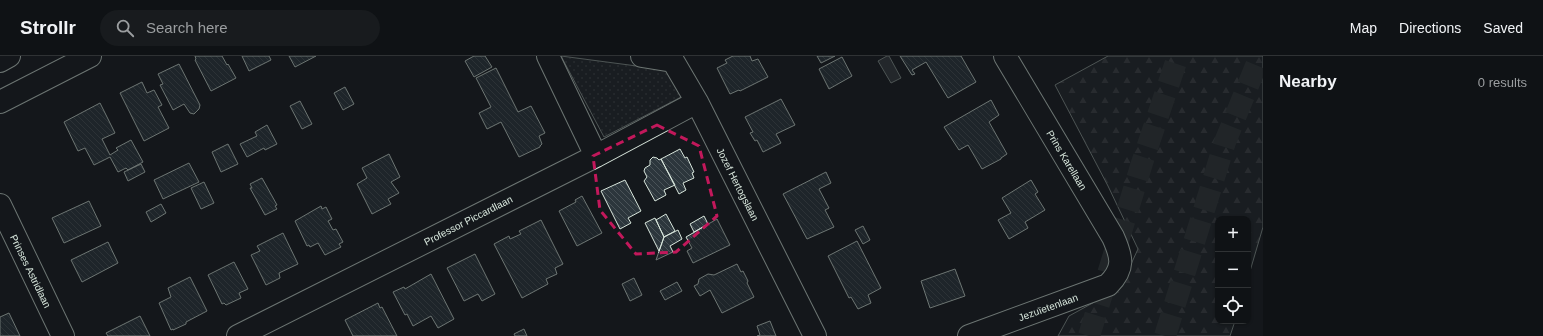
<!DOCTYPE html>
<html lang="en">
<head>
<meta charset="utf-8">
<style>
  body { margin:0; font-family:Helvetica,sans-serif; background:#181b1e; color:#f1f3f6 }
  .controls { position:absolute; right:12px; bottom:12px; display:grid; overflow:hidden; border-radius:8px; box-shadow:0 1px 3px #0004 }
  .controls button { width:36px; height:36px; display:grid; place-items:center; padding:0; border:0; border-bottom:1px solid #2f3234; background:#0f1215; color:#f1f3f6; font:20px sans-serif }
  .list { margin:0; padding:0; list-style:none }
  h2 { display:flex; justify-content:space-between; align-items:center; height:52px; margin:0; padding:0 16px; font-size:17px }
  h2 small { font-size:13px; font-weight:400; color:#9b9ea0 }
  .icon { flex:none; width:22px; height:22px; fill:none; stroke:currentColor; stroke-width:2; stroke-linecap:round; stroke-linejoin:round }
  .map { position:relative; flex:none; width:1263px; height:280px; overflow:hidden }
  header { display:flex; align-items:center; gap:24px; box-sizing:border-box; height:56px; padding:0 20px; background:#0f1215; border-bottom:1px solid #2f3234 }
  header strong { font-size:19px }
  nav { display:flex; gap:22px; margin-inline-start:auto; font-size:14px }
  .search { width:280px; height:36px; background:#181b1e; display:flex; align-items:center; gap:10px; box-sizing:border-box; padding:0 14px; border-radius:22px; color:#9b9ea0; font-size:15px }
  main { display:flex }
  aside { flex:1; background:#0f1215 }
  .map>svg:first-child { display:block }
</style>
</head>
<body>
<header>
<strong>Strollr</strong>
<div class="search"><svg class="icon" aria-label="search" viewBox="0 0 24 24"><circle cx="10" cy="10" r="6"/><path d="M15 15l6 6"/></svg>Search here</div>
<nav><a>Map</a><a>Directions</a><a>Saved</a></nav>
</header>
<main>
<div class="map">
<svg width="1263" height="280" viewBox="0 0 1263 280">
  <defs>
    <pattern id="grass-dots" width="8" height="8" patternUnits="userSpaceOnUse"><rect width="8" height="8" fill="#202428"/><path d="M2 2h.1M6 6h.1" fill="none" stroke="#404447" stroke-width="1.8" stroke-linecap="round"/></pattern>
    <pattern id="forest-firs" width="22" height="20" patternUnits="userSpaceOnUse"><rect width="22" height="20" fill="#202428"/><path d="M5 1l3.5 6h-7zM16 11l3.5 6h-7z" fill="#404447"/></pattern>
    <pattern id="building-back-hatch" width="6" height="6" patternUnits="userSpaceOnUse"><rect width="6" height="6" fill="#2c363c"/><path d="M-1 5l2 2M0 0l6 6M5-1l2 2" fill="none" stroke="#4a5358"/></pattern>
  </defs>
  <rect width="100%" height="100%" fill="#14181c"/>
  <!-- grass -->
  <path fill="url(#grass-dots)" stroke="#939e99" d="M561 0 667 14 683 40 604 81Z"/>
  <!-- forest -->
  <path fill="url(#forest-firs)" stroke="#939e99" d="M1108 0H1263V171L1248 222V163H1218V265H1235L1230 280H1058L1069 260 1120 232 1138 193 1108 130 1055 29Z"/>
  <!-- water -->
  <path fill="#363b3e" stroke="#939e99" d="M887 0H889L901 22 891 27 878 5Z"/>
  <!-- building -->
  <path fill="url(#building-back-hatch)" stroke="#d8e6dc" d="M195 0H222L227 9 228 8 236 22 211 35 195 4 196 3Z
    M242 0H269L271 4 249 15Z
    M289 0H316L295 11Z
    M474 0H485L492 11 474 21 465 5Z
    M733 0H750L752 5 758 3 768 21 740 35 739 34 730 38 717 12 727 7 725 4Z
    M817 0H835L821 7Z
    M900 0H961L976 26 948 42 926 6 912 14 915 18 912 19Z
    M842 1 852 20 829 33 819 13Z
    M179 8 200 49 199 53 194 58 190 57 184 48 173 54 160 29 163 28 158 18Z
    M496 12 518 56 531 50 545 77 539 80 542 88 540 90V91L519 101 501 66 487 73 479 57 491 51 476 22Z
    M142 26 147 37 154 34 162 49 158 51 169 72 144 85 120 37Z
    M345 31 354 48 343 54 334 37Z
    M781 43 795 69 776 78 781 87 763 96 757 84 755 85 750 77 753 76 745 61Z
    M991 44 999 59 989 66 1007 98 1001 102V103L982 113 968 89 959 94 944 71Z
    M300 45 312 68 302 73 290 50Z
    M100 47 115 77 102 83 110 99 118 94 116 92 131 84 143 106 128 114 126 112 118 116 110 101 94 109 85 92 78 95 64 66Z
    M267 69 277 88 265 94 264 92 247 101 240 88 257 80 255 76Z
    M228 88 238 108 221 116 212 96Z
    M680 93 685 102 687 101 694 116 692 117 694 122 683 127 686 134 679 138 661 103Z
    M389 98 400 121 391 126 399 137 388 143 391 148 372 158 357 128 367 122 362 112Z
    M653 101 657 102 659 104 661 103 675 129 664 134 666 139 655 145 644 125 647 121 644 115 645 112 650 109V104Z
    M189 107 199 126 163 143 154 124Z
    M141 108 145 116 128 125 124 116Z
    M826 116 831 127 819 133 829 152 825 154 834 171 807 183 783 138Z
    M262 122 277 149 275 150 277 153 265 159 250 132H252L250 128Z
    M625 124 641 155 628 162 631 167 620 173 601 135Z
    M1031 124 1038 136 1035 138 1045 154 1025 166 1028 172 1009 183 998 164 1011 157 1002 142Z
    M204 126 214 147 201 153 191 132Z
    M582 140 602 177 577 190 559 155 576 146 575 144Z
    M89 145 101 170 64 187 52 162Z
    M161 148 166 157 151 166 146 156Z
    M321 150 322 153 326 151 332 163 328 165 333 174 336 173 343 186 339 188 341 191 325 199 318 187 310 191 309 189 307 190 295 165Z
    M666 158 675 175 664 181 656 164Z
    M704 160 708 168 694 176 690 168Z
    M655 162 664 181 659 195 645 167Z
    M717 163 730 189 693 207 687 195 692 192 686 181Z
    M541 164 563 208 555 212 557 218 546 223 548 228 522 242 494 188 509 180 510 183 521 178 519 175Z
    M863 170 870 184 863 188 855 174Z
    M678 174 682 183 670 190 673 196 656 204 664 181Z
    M283 177 298 208 279 217 280 222 266 229 251 199 260 195 257 190Z
    M857 185 881 232 868 239 871 247 858 253 851 241 849 242 828 200Z
    M108 186 118 207 82 226 71 204Z
    M475 198 495 238 482 245 478 238 464 245 447 212Z
    M234 206 248 233 239 237 241 242 226 249 224 247 222 248 208 219Z
    M737 208 741 216 743 215 748 225 747 227 754 241 722 257 710 234 700 240 694 230 698 228 699 223 708 218 714 219Z
    M955 213 965 240 930 252 921 225Z
    M431 218 454 263 438 272 431 260 413 270 407 258 405 259 393 236 404 231 405 233Z
    M190 221 207 255 186 266V268L173 274V273L171 274 159 247 171 241 168 232Z
    M634 222 642 239 630 245 622 228Z
    M677 226 682 235 665 244 660 235Z
    M378 247 380 252 382 251 397 280H353L345 264Z
    M9 257 20 280H0V261Z
    M140 260 150 280H108L106 277Z
    M770 265 776 280H757L760 279 757 270Z
    M524 273 527 280H515L514 278Z"/>
  <g fill="none" stroke-linecap="round" stroke-linejoin="round">
    <!-- highway-tunnel -->
    <path stroke="#313739" stroke-width="22" stroke-dasharray="22 11" stroke-linecap="butt" d="M1089 280 1142 107 1178 0
      M1165 280 1225 86 1260 0"/>
    <defs>
      <path id="minor" d="M548 0 596 100
        M642 0 673 5 697 46 815 280
        M0 5 9 0
        M0 46 90 0
        M0 149 63 280
        M238 280 596 100 697 46
        M969 280 1108 229C1125 212 1122 201 1113 181L1005 0"/>
    </defs>
    <!-- minor casing -->
    <use href="#minor" stroke="#d8e6dc" stroke-width="24"/>
    <!-- minor -->
    <use href="#minor" stroke="#14181c" stroke-width="22"/>
  </g>
  <!-- marked area -->
  <path d="M0 0H1263V280H0ZM657 69 699 90 717 160 676 196 636 198 600 154 593 100Z" fill="#14181c" fill-opacity=".55" fill-rule="evenodd"/>
  <path fill="none" stroke="#c2185b" stroke-width="3" stroke-dasharray="8 5" stroke-linejoin="round" d="M657 69 699 90 717 160 676 196 636 198 600 154 593 100Z"/>
  <g text-anchor="middle" stroke-width="3" stroke-linejoin="round" paint-order="stroke">
    <!-- street labels -->
    <g font-size="10" fill="#d8e6dc" stroke="#14181c">
      <text transform="translate(1067 104) rotate(59)" y="4">Prins Karellaan</text>
      <text transform="translate(738 128) rotate(63)" y="4">Jozef Hertogslaan</text>
      <text transform="translate(468 164) rotate(-27)" y="4">Professor Piccardlaan</text>
      <text transform="translate(31 215) rotate(64)" y="4">Prinses Astridlaan</text>
      <text transform="translate(1048 251) rotate(-20)" y="4">Jezuïetenlaan</text>
    </g>
  </g>
</svg>
<div class="controls">
<button>+</button>
<button>−</button>
<button><svg class="icon" aria-label="locate" viewBox="0 0 24 24"><circle cx="12" cy="12" r="6"/><path d="M12 2v4M12 18v4M2 12h4M18 12h4"/></svg></button>
</div>
</div>
<aside>
<h2>Nearby<small>0 results</small></h2>
<ul class="list">
</ul>
</aside>
</main>
</body>
</html>
